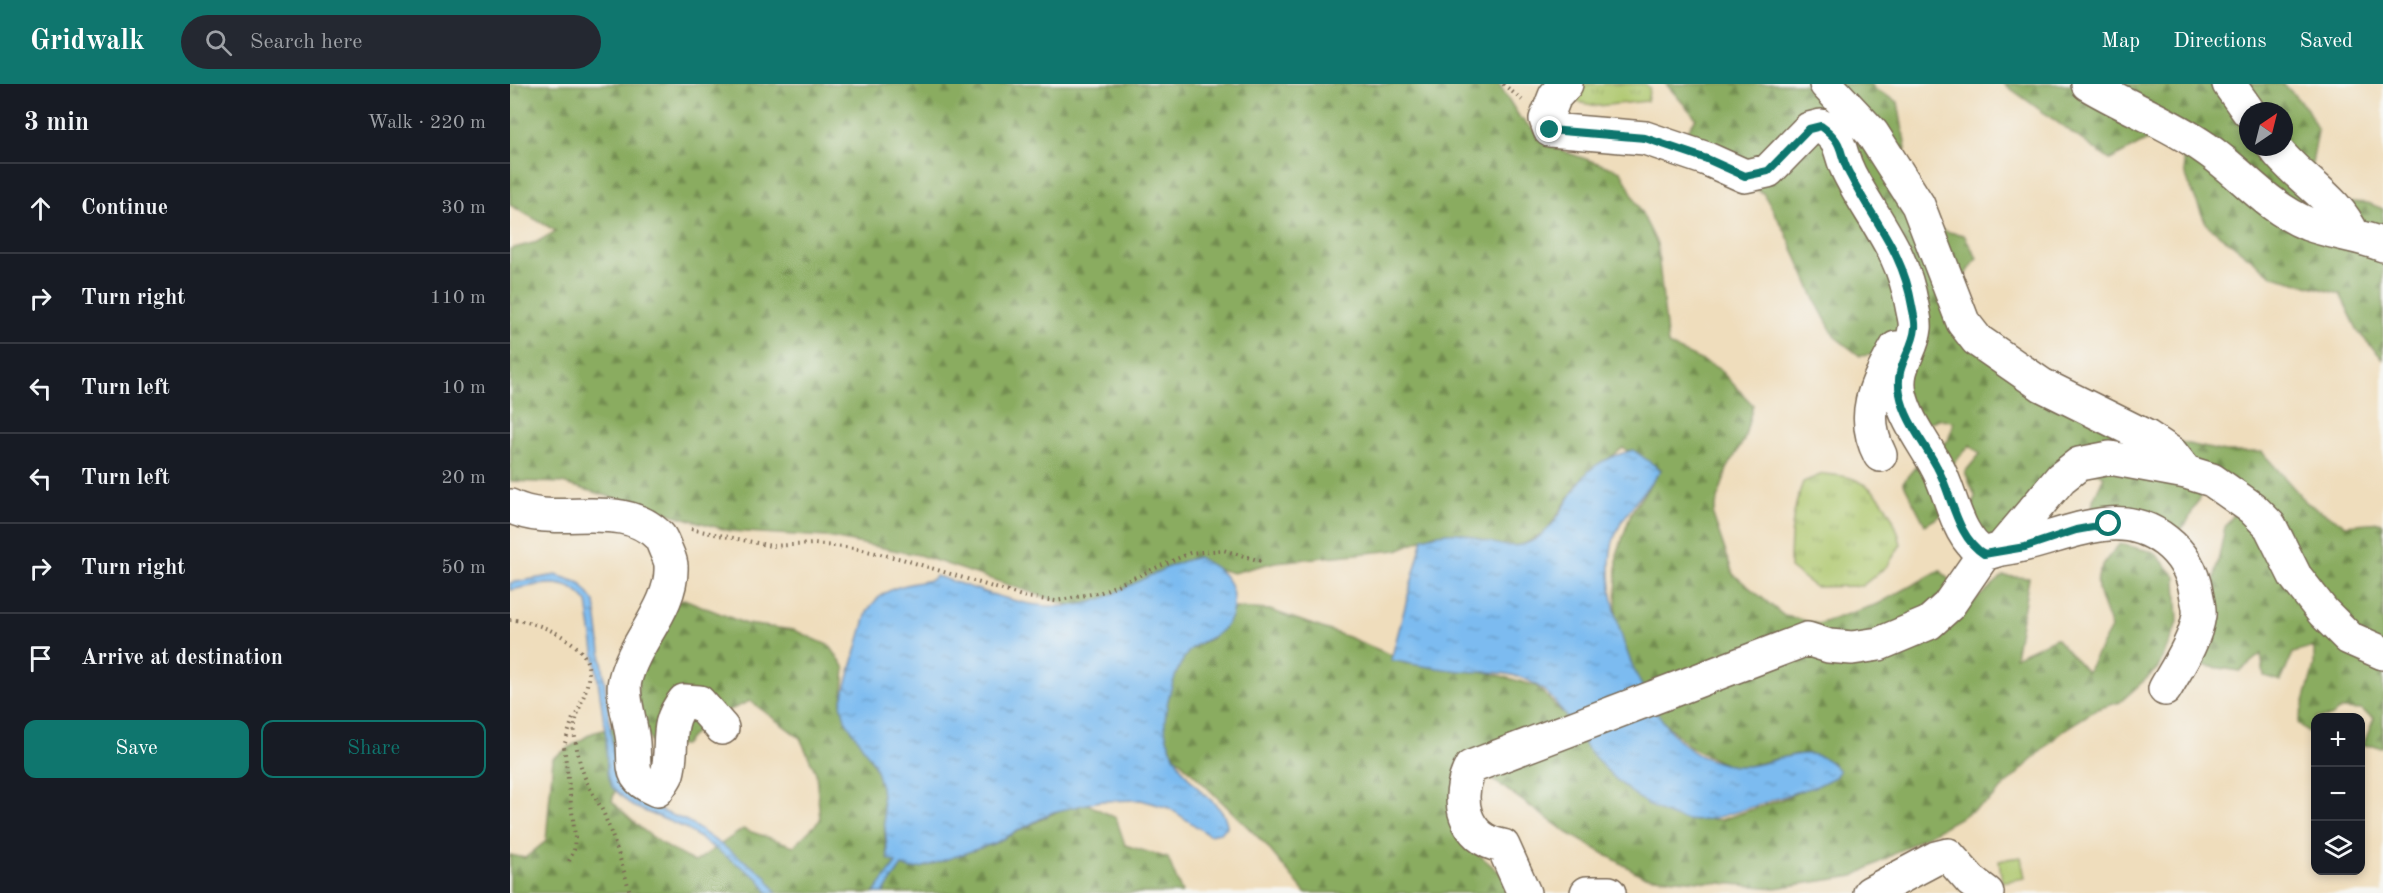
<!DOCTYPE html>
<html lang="en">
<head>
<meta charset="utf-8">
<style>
  body { margin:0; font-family:"Old Standard TT",serif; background:#242831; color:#f1f3f6 }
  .controls { position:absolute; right:18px; bottom:18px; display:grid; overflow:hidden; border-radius:12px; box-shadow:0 3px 9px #0003 }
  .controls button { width:54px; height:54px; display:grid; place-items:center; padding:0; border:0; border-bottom:2px solid #363941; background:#171b24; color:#f1f3f6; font:30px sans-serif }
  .compass { position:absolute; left:1729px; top:18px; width:54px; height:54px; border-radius:50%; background:#171b24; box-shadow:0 3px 9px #0003; rotate:35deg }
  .stop { position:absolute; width:18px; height:18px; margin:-14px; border:4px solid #0f766e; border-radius:50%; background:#fff }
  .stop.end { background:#0f766e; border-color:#fff; box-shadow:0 2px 6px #0008 }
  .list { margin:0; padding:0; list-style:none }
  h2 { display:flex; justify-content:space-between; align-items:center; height:78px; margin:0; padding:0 24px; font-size:26px }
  h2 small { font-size:20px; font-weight:400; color:#9ea1a6 }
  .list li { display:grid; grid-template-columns:39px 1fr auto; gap:18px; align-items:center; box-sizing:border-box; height:90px; padding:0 24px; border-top:2px solid #363941 }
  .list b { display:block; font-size:22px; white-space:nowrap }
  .list em { font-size:20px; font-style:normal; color:#9ea1a6 }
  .actions { display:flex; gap:12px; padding:18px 24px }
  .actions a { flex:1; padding:14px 0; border:2px solid #0f766e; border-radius:12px; text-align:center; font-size:21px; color:#0f766e }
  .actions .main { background:#0f766e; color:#fff }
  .icon { flex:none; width:33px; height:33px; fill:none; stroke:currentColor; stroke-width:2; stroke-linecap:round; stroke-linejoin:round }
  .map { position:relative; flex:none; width:1873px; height:809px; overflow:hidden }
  header { display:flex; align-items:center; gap:36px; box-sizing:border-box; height:84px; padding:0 30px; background:#0f766e; color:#fff }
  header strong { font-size:28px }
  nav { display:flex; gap:33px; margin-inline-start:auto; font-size:21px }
  .search { width:420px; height:54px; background:#242831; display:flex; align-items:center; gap:15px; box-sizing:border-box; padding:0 21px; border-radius:33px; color:#9ea1a6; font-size:22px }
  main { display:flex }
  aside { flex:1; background:#171b24 }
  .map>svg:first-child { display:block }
</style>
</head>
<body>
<header>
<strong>Gridwalk</strong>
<div class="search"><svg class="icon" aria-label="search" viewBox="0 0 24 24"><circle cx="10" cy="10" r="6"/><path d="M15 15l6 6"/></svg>Search here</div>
<nav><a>Map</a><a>Directions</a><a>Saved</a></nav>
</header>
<main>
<aside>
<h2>3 min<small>Walk · 220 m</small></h2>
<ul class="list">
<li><svg class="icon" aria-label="ahead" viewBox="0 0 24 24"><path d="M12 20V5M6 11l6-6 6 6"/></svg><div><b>Continue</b></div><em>30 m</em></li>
<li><svg class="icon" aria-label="right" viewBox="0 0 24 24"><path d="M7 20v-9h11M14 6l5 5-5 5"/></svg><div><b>Turn right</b></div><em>110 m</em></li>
<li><svg class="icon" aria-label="left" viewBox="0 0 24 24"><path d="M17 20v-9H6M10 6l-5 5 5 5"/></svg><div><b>Turn left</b></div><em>10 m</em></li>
<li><svg class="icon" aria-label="left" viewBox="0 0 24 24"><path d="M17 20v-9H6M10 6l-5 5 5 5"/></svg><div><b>Turn left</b></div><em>20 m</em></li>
<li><svg class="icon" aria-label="right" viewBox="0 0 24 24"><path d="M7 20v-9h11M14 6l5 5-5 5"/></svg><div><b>Turn right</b></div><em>50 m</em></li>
<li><svg class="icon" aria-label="arrive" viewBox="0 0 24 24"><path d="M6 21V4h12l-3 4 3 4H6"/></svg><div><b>Arrive at destination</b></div></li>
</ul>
<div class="actions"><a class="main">Save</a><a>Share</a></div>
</aside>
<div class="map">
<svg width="1873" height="809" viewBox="0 0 1873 809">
  <defs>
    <pattern id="grass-tufts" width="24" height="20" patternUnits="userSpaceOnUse" patternTransform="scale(1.5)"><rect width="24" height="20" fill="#aec76d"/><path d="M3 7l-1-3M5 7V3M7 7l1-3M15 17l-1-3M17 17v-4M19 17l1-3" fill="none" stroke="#8fa259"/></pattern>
    <pattern id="forest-firs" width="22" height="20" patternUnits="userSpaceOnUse" patternTransform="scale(1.5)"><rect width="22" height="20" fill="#8aac60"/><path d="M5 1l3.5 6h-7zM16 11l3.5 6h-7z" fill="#728c4f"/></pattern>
    <pattern id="water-ripples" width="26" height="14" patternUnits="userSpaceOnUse" patternTransform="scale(1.5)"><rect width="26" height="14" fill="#7cbbf0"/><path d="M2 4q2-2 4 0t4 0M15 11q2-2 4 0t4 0" fill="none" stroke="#6798c2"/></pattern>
  </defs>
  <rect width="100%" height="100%" fill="#f6f6f2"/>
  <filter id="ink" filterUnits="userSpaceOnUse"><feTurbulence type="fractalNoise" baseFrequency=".0167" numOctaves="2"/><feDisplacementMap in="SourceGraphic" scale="12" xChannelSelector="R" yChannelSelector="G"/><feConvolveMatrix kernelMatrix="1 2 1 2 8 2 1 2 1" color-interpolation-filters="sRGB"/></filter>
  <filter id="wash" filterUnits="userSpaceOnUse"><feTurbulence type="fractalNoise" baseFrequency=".008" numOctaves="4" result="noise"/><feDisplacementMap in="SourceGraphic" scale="24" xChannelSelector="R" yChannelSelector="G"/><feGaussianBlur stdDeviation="1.35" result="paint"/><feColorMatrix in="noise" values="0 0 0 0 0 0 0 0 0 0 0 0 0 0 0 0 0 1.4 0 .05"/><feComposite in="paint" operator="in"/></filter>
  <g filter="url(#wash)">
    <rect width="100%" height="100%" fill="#efddbc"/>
    <!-- grass -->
    <path fill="url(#grass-tufts)" stroke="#747846" stroke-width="1.5" d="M1074 0H1135L1140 4 1137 17 1087 22 1063 17 1065 8Z
      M1313 390C1323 391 1337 391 1346 396 1372 407 1385 435 1391 460L1378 481 1352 502 1305 503 1280 484C1280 454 1282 426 1293 398Z
      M1511 773 1515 794 1492 798 1489 776Z"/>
    <!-- forest -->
    <path fill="url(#forest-firs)" stroke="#626b3f" stroke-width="1.5" fill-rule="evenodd" d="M0 0H989L1010 34 1047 65 1111 87 1147 160 1158 261 1208 284 1243 321 1234 356 1217 385 1203 431 1223 490 1273 531 1308 540 1368 520 1430 486 1461 520 1493 492 1519 494 1505 573 1546 554 1577 588 1601 544C1587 502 1576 495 1610 460L1644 468 1666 493 1668 538 1648 584 1610 618 1587 625 1552 647 1478 718 1344 792 1265 804 1133 792 1058 749 986 698 949 683 953 757 995 793 1009 809H795L755 760 664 671 651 640 667 570 702 554 725 524 760 526 838 553 893 576 966 585 1026 602 1054 630 1095 682 1161 731 1211 736 1270 716 1309 699 1327 687 1322 678 1287 670 1238 682H1218L1180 663 1151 635 1121 583 1106 535 1107 471 1121 429 1151 385 1113 364 1071 395 1036 448 1003 466 925 450 887 466 765 478 723 489 690 480 568 524 409 471 317 453 220 447 52 399 1 397 0 165 27 158 46 147 0 121Z
      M1156 0H1362L1364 5 1388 18 1396 65 1378 107C1404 138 1414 144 1454 151L1467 174 1442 212 1458 257 1665 357 1715 368H1752L1797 419 1835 441 1870 438 1873 440V663L1853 661 1864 634 1851 626 1831 625 1821 633 1806 634 1805 649 1803 652 1788 639 1804 582V563L1783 569 1771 597 1754 592 1751 570 1730 587 1689 581 1685 548 1702 507 1715 443 1732 418 1695 402 1676 440 1658 456 1582 428 1583 416 1594 392 1581 386 1496 462 1456 456 1465 412 1455 388 1470 370 1460 361 1432 392 1446 423 1415 441 1393 398 1410 377 1438 357 1444 338 1429 335 1391 349 1380 269 1350 272 1325 253 1307 220 1276 149 1253 109 1166 65 1186 34Z
      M1494 0H1774L1797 25 1808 47 1801 85 1827 117 1858 119 1873 125V275L1849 249 1830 210 1763 192 1696 140 1675 90 1670 60 1639 55 1600 76ZM1738 27H1774V63H1738Z
      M174 515 236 540 284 546 320 562 335 584 332 619 375 703V756L377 769 406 785 483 760 569 716 606 734 615 761 658 774 672 809H0V771L15 774 36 757 43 674 82 649 109 642 112 683 102 717C127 744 152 763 185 778L233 745 284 762 310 736 306 689 290 654 240 617 195 637 174 661 142 659 126 629 129 588 159 521Z"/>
    <!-- water -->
    <path fill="url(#water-ripples)" stroke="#5c7287" stroke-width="1.5" d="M1123 366 1151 386C1135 408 1111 431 1103 458 1087 516 1136 645 1191 672 1207 679 1227 685 1244 681 1273 676 1304 656 1329 687L1325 693 1307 702C1269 712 1232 729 1194 736 1152 743 1102 695 1078 665 1060 643 1049 613 1023 599 1001 586 976 589 952 587 928 585 905 581 881 576L913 454C926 450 941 447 954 450 977 456 996 468 1020 458 1049 445 1057 410 1078 388 1090 376 1107 371 1123 366Z
      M688 473C695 478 705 482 711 488 727 502 727 530 713 545 704 555 687 557 679 567 665 585 657 614 655 636 653 659 672 688 688 704 698 715 717 726 717 743L710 749 699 751 659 724 631 716 590 717 543 728 485 759 411 784 400 785 392 782 373 809H364L386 779 378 775 371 703 364 680 335 636 331 619 357 528C371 503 394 501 421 496L426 492C480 508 534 536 591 515 624 502 653 481 688 473Z
      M46 491 70 499 85 518 107 699 126 717 177 737 255 791 267 809H258L249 795 173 743 122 722 102 703 97 688 96 653 77 518C57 491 29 501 0 506V499Z"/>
  </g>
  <g filter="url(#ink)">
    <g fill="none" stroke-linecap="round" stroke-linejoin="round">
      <defs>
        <path id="minor" d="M1056 0 1045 12 1036 35 1040 46 1135 54 1197 75 1235 92 1258 87 1299 45 1311 42C1336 60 1327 67 1340 91 1364 137 1393 167 1402 222 1403 228 1406 238 1405 244 1403 268 1384 281 1390 310 1396 337 1415 360 1427 383 1442 410 1446 453 1474 470
          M1316 0 1362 49 1408 121 1453 238 1467 256 1532 301 1637 353 1661 369 1676 388
          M1578 0C1616 23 1658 38 1695 64 1731 88 1756 123 1798 140 1822 149 1849 151 1873 161
          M1719 0 1738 27
          M1764 63C1788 96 1826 112 1843 151
          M1370 371C1349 331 1366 301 1386 264
          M0 422C46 446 110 412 149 452 152 455 153 460 155 464 157 469 161 476 161 482 163 523 124 557 115 596 111 612 122 641 123 659 125 686 119 694 147 706 150 701 155 695 157 690 165 662 153 642 174 617L189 618 212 644
          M1491 465C1528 461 1561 443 1598 440 1641 436 1679 466 1686 508 1687 515 1690 524 1689 531 1685 558 1668 582 1655 605
          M1014 809 993 762C954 756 944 714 961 683L1297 555 1319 562 1342 564 1369 560 1419 539 1438 522 1474 470 1491 465 1551 394 1569 380 1600 374 1676 388 1702 396 1742 424 1760 442 1785 492 1813 528 1839 554 1873 569
          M1077 809H1099
          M1360 809 1426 774 1438 771 1461 797 1477 809"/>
      </defs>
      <!-- minor casing -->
      <use href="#minor" stroke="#7a6955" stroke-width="36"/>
      <!-- path -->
      <path stroke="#7a6955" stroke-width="4" stroke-dasharray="1.5 4.5" stroke-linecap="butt" d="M993 0 1012 16
        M181 445 261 462 304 460 344 464 392 475 515 513 546 517 591 508 680 469 713 466 751 477
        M0 536C22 535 70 555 77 578 85 603 61 627 65 654 67 666 70 682 75 694 80 707 89 718 94 730 104 756 113 782 120 809
        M59 777 64 766 65 752 54 662 64 631"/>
      <!-- minor -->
      <use href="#minor" stroke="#fff" stroke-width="33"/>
    </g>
  </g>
  <g fill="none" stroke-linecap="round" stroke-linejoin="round" filter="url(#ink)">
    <!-- route -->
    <path stroke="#0f766e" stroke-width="8" d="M1040 46 1135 54 1197 75 1235 92 1258 87 1299 45 1311 42C1336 60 1327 67 1340 91 1364 138 1393 167 1402 222 1403 228 1406 238 1405 244 1403 268 1384 281 1390 310 1395 337 1415 360 1427 383 1442 410 1446 453 1474 470L1515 463 1566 446 1599 440"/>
  </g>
</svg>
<div class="controls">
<button>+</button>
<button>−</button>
<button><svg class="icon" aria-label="layers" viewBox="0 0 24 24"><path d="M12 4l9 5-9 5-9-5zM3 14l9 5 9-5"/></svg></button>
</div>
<svg class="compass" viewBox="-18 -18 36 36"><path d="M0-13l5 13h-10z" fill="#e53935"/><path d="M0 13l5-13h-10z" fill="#9ea1a6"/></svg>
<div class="stop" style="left:1599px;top:440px"></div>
<div class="stop end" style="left:1040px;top:46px"></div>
</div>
</main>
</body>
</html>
